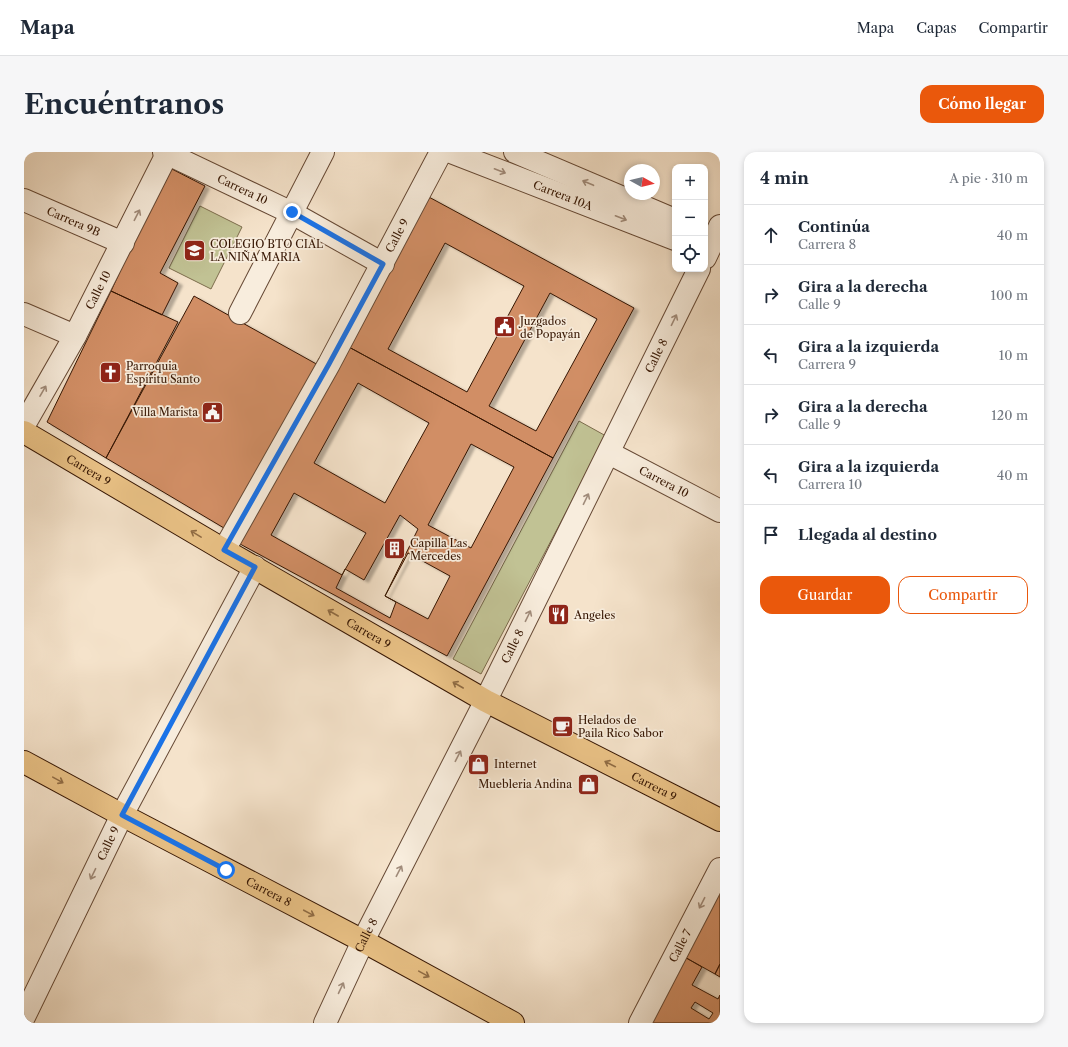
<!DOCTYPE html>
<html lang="es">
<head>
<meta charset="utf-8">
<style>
  body { margin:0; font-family:"Libre Caslon Text",serif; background:#f6f6f7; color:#1f2937 }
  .controls { position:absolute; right:12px; top:12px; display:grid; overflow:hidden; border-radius:8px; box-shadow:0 2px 6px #0003 }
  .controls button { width:36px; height:36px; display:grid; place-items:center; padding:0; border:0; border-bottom:1px solid #e0e1e3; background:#fff; color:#1f2937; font:20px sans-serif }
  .compass { position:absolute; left:600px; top:12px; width:36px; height:36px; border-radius:50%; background:#fff; box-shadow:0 2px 6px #0003; rotate:98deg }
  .stop { position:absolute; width:12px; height:12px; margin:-9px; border:3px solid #1a73e8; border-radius:50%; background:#fff }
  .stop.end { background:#1a73e8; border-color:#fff; box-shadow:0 1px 4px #0008 }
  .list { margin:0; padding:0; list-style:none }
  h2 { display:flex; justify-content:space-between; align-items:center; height:52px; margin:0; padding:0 16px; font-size:17px }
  h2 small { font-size:13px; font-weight:400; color:#747a83 }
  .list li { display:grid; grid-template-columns:26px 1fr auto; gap:12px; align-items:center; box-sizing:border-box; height:60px; padding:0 16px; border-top:1px solid #e0e1e3 }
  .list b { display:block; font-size:15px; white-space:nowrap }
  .list p { margin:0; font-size:13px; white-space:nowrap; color:#747a83 }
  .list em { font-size:13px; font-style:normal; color:#747a83 }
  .actions { display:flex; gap:8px; padding:12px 16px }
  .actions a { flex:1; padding:9px 0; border:1px solid #ea580c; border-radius:12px; text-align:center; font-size:14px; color:#ea580c }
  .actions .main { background:#ea580c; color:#fff }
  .icon { flex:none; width:22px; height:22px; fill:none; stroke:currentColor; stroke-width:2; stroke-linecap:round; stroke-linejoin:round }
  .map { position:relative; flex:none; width:696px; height:871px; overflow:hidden; border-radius:12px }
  header { display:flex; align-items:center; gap:24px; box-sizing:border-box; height:56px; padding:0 20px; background:#fff; border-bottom:1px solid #e0e1e3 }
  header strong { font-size:19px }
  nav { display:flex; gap:22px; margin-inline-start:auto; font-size:14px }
  .intro { display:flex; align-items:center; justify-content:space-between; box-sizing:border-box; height:96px; padding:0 24px }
  h1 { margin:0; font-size:28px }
  .button { padding:10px 18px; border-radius:12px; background:#ea580c; color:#fff; font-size:14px; font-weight:700 }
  main { display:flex; gap:24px; padding:0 24px }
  aside { flex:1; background:#fff; border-radius:12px; box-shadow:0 2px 6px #0003 }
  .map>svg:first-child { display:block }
</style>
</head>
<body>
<header>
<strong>Mapa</strong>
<nav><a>Mapa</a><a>Capas</a><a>Compartir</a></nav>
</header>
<div class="intro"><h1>Encuéntranos</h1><a class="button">Cómo llegar</a></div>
<main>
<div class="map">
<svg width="696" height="871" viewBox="0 0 696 871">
  <defs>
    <filter id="shadow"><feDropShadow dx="4.5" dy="2.5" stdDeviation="1" flood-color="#0004"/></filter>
  </defs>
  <rect width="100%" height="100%" fill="#f5e3cb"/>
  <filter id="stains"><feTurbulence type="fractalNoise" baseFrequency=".005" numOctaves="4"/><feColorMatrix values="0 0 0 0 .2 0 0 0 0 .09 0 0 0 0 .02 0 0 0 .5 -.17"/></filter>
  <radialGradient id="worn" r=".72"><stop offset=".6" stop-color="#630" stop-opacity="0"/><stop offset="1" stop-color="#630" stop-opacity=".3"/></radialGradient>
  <!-- green -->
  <path fill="#c1c294" stroke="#7c6c4c" d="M176 54 218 75 187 137 145 116Z
    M555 269 582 284 457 522 429 507Z"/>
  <!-- building -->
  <path fill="#d18e65" stroke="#361603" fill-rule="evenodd" filter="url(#shadow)" d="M144 15 181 34 136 121 154 131 138 163 87 139Z
    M403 44 610 156 529 306 323 194ZM421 91 500 134 443 240 364 197ZM526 141 573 167 512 279 465 254Z
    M87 139 154 170 82 306 23 270Z
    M170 144 296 214 205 379 82 306Z
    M323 194 529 306 423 504 216 392ZM334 231 405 271 361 351 290 311ZM447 292 490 315 447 396 404 373ZM270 341 342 381 318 423 247 383ZM384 401 426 424 404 467 361 444Z
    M376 363 394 377 361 444 372 450 366 466 312 436 321 417 340 428Z
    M696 732V812L691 822 657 803Z
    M657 803 678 815 668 833 694 847 696 843V871H622ZM671 850 689 861 685 867 667 856Z
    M696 812V825L691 822Z"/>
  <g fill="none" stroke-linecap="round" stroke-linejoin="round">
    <defs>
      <g id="minor">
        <path id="s1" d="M140 0 268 61 359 112"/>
        <path id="s2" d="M427 0 651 87"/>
        <path d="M491 0 651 68"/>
        <path id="s3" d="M0 48 99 91"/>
        <path d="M681 106 696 74"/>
        <path d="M216 161 299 0"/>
        <path d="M0 162 51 184"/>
        <path id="s4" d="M0 273 51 184 144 0"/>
        <path id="s5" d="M585 301 696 359"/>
        <path id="s6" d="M200 398 305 212 417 0"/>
        <path id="s7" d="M0 865 98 663 231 415"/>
        <path id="s8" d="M301 871 339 789 456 560 675 117"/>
        <path id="s9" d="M616 871 696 717"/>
      </g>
      <g id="major">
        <path id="s10" d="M0 280 200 398 462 549 696 668"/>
        <path id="s11" d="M0 610 98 663 339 789 489 871"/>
      </g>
    </defs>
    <!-- minor casing -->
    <use href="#minor" stroke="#664935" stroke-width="24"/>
    <!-- major casing -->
    <use href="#major" stroke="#361603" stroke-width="24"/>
    <!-- minor -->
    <use href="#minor" stroke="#f8eddd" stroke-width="22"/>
    <!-- major -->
    <use href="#major" stroke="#eac286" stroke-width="22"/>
  </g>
  <!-- one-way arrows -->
  <defs><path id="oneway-shaft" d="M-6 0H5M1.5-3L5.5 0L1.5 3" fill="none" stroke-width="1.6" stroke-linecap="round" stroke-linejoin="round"/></defs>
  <g stroke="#a18c7b">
    <use href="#oneway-shaft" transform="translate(476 19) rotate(21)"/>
    <use href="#oneway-shaft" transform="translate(564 31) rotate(-157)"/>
    <use href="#oneway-shaft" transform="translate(113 63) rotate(-63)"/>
    <use href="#oneway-shaft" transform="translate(597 66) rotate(21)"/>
    <use href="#oneway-shaft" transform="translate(650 168) rotate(-64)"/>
    <use href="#oneway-shaft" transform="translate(19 239) rotate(-60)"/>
    <use href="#oneway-shaft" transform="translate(562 347) rotate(-64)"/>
    <use href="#oneway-shaft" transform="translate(504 464) rotate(-64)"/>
    <use href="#oneway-shaft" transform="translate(434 604) rotate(-63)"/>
    <use href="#oneway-shaft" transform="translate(375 719) rotate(-63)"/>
    <use href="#oneway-shaft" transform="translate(69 722) rotate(116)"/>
    <use href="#oneway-shaft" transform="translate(678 751) rotate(117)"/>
    <use href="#oneway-shaft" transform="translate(317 836) rotate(-65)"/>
  </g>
  <g stroke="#906c44">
    <use href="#oneway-shaft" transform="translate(172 382) rotate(-149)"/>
    <use href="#oneway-shaft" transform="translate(309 461) rotate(-150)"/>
    <use href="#oneway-shaft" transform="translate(434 533) rotate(-150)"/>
    <use href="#oneway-shaft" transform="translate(586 612) rotate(-153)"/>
    <use href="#oneway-shaft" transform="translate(34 628) rotate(29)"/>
    <use href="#oneway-shaft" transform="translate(285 761) rotate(28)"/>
    <use href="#oneway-shaft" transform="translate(400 822) rotate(29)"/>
  </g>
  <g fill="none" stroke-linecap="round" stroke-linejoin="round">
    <!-- route -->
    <path stroke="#1a73e8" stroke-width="5" d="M202 718 98 663 231 415 200 398 305 212 359 112 268 60"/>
  </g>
  <!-- icons -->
  <defs>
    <symbol id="school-square" viewBox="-11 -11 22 22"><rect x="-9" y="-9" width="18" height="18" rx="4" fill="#8f2418" stroke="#f8eddd"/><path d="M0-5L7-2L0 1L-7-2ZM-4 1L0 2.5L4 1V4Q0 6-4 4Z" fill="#fff"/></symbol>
    <symbol id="civic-square" viewBox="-11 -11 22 22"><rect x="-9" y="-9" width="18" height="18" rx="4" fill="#8f2418" stroke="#f8eddd"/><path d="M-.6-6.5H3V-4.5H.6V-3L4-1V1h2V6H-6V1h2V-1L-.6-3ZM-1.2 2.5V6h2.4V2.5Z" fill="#fff"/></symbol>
    <symbol id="church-square" viewBox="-11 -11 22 22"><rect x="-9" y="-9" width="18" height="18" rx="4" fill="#8f2418" stroke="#f8eddd"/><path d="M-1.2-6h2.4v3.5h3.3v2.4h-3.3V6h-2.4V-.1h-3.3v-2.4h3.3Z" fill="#fff"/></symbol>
    <symbol id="building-square" viewBox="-11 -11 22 22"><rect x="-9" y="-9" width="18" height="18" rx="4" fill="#8f2418" stroke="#f8eddd"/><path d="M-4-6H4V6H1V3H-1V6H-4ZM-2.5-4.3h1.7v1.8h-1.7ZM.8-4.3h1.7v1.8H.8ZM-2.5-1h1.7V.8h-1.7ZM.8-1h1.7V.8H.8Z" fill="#fff"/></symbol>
    <symbol id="restaurant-square" viewBox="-11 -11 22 22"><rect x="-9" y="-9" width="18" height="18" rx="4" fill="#8f2418" stroke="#f8eddd"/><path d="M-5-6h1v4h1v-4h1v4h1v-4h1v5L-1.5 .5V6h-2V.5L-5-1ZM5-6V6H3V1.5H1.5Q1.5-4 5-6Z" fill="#fff"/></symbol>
    <symbol id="cafe-square" viewBox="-11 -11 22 22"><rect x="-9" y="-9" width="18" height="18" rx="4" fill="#8f2418" stroke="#f8eddd"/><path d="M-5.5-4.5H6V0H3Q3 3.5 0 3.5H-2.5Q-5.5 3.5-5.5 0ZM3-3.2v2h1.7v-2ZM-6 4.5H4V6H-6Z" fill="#fff"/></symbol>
    <symbol id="shop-square" viewBox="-11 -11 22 22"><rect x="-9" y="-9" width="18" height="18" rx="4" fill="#8f2418" stroke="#f8eddd"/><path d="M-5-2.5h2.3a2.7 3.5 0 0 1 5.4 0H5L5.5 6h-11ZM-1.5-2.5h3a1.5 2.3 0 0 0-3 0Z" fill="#fff"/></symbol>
  </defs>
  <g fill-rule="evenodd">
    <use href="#school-square" x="158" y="86" width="25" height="25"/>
    <use href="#civic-square" x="468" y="162" width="25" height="25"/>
    <use href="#church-square" x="74" y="208" width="25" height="25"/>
    <use href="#civic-square" x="176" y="248" width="25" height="25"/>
    <use href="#building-square" x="358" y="384" width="25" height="25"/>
    <use href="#restaurant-square" x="522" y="450" width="25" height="25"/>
    <use href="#cafe-square" x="526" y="562" width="25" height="25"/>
    <use href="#shop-square" x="442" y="600" width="25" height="25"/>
    <use href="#shop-square" x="552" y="620" width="25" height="25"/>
  </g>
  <g text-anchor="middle" stroke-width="3.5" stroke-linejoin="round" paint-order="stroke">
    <!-- street labels -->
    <g font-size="11" fill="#361603" stroke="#f8eddd">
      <text dy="4" stroke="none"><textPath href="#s1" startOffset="87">Carrera 10</textPath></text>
      <text dy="4" stroke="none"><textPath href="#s2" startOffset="120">Carrera 10A</textPath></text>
      <text dy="4" stroke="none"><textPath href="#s3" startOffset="54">Carrera 9B</textPath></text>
      <text dy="4" stroke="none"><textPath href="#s6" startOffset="359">Calle 9</textPath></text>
      <text dy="4" stroke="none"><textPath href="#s4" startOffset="154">Calle 10</textPath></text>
      <text dy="4" stroke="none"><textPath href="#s8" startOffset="745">Calle 8</textPath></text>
      <text dy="4" stroke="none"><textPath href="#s10" startOffset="75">Carrera 9</textPath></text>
      <text dy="4" stroke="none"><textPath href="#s5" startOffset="62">Carrera 10</textPath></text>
      <text dy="4" stroke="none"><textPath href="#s10" startOffset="399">Carrera 9</textPath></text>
      <text dy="4" stroke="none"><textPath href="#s8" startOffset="421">Calle 8</textPath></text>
      <text dy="4" stroke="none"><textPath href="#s10" startOffset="723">Carrera 9</textPath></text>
      <text dy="4" stroke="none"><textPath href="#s7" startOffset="193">Calle 9</textPath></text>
      <text dy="4" stroke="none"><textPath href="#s11" startOffset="277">Carrera 8</textPath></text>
      <text dy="4" stroke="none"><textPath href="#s8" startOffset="97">Calle 8</textPath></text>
      <text dy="4" stroke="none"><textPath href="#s9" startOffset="87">Calle 7</textPath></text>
    </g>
    <!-- poi labels -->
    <g font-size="11" fill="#361603" stroke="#f8eddd" text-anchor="start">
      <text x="186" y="96">COLEGIO BTO CIAL<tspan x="186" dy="13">LA NIÑA MARIA</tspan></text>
      <text x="496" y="173">Juzgados<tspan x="496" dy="13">de Popayán</tspan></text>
      <text x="102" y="218">Parroquia<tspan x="102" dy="13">Espíritu Santo</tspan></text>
      <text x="174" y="264" text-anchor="end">Villa Marista</text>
      <text x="386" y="395">Capilla Las<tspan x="386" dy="13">Mercedes</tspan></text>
      <text x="550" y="467">Angeles</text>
      <text x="554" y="572">Helados de<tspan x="554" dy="13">Paila Rico Sabor</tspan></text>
      <text x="470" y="616">Internet</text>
      <text x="548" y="636" text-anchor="end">Muebleria Andina</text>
    </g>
  </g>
  <rect width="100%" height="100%" filter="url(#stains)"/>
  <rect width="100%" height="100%" fill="url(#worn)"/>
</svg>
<div class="controls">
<button>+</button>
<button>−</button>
<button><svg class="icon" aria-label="locate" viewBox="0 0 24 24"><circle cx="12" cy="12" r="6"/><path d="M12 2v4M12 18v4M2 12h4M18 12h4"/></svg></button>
</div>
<svg class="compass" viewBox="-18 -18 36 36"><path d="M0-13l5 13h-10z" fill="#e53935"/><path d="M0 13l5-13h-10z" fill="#747a83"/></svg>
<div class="stop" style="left:202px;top:718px"></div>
<div class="stop end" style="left:268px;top:60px"></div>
</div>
<aside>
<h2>4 min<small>A pie · 310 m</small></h2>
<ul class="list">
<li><svg class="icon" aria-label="ahead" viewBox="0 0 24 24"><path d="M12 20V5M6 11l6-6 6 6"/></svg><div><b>Continúa</b><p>Carrera 8</p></div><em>40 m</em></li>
<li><svg class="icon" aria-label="right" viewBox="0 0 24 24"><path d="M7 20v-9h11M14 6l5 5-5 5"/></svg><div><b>Gira a la derecha</b><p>Calle 9</p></div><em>100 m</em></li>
<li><svg class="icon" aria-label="left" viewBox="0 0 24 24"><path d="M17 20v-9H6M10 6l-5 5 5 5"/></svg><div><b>Gira a la izquierda</b><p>Carrera 9</p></div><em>10 m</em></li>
<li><svg class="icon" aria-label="right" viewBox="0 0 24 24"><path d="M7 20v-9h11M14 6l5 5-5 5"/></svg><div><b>Gira a la derecha</b><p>Calle 9</p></div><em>120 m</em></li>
<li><svg class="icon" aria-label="left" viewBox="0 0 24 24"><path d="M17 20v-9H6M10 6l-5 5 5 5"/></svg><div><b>Gira a la izquierda</b><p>Carrera 10</p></div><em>40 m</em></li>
<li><svg class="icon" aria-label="arrive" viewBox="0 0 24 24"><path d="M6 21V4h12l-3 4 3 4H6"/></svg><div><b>Llegada al destino</b></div></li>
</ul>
<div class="actions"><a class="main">Guardar</a><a>Compartir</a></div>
</aside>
</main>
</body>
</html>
